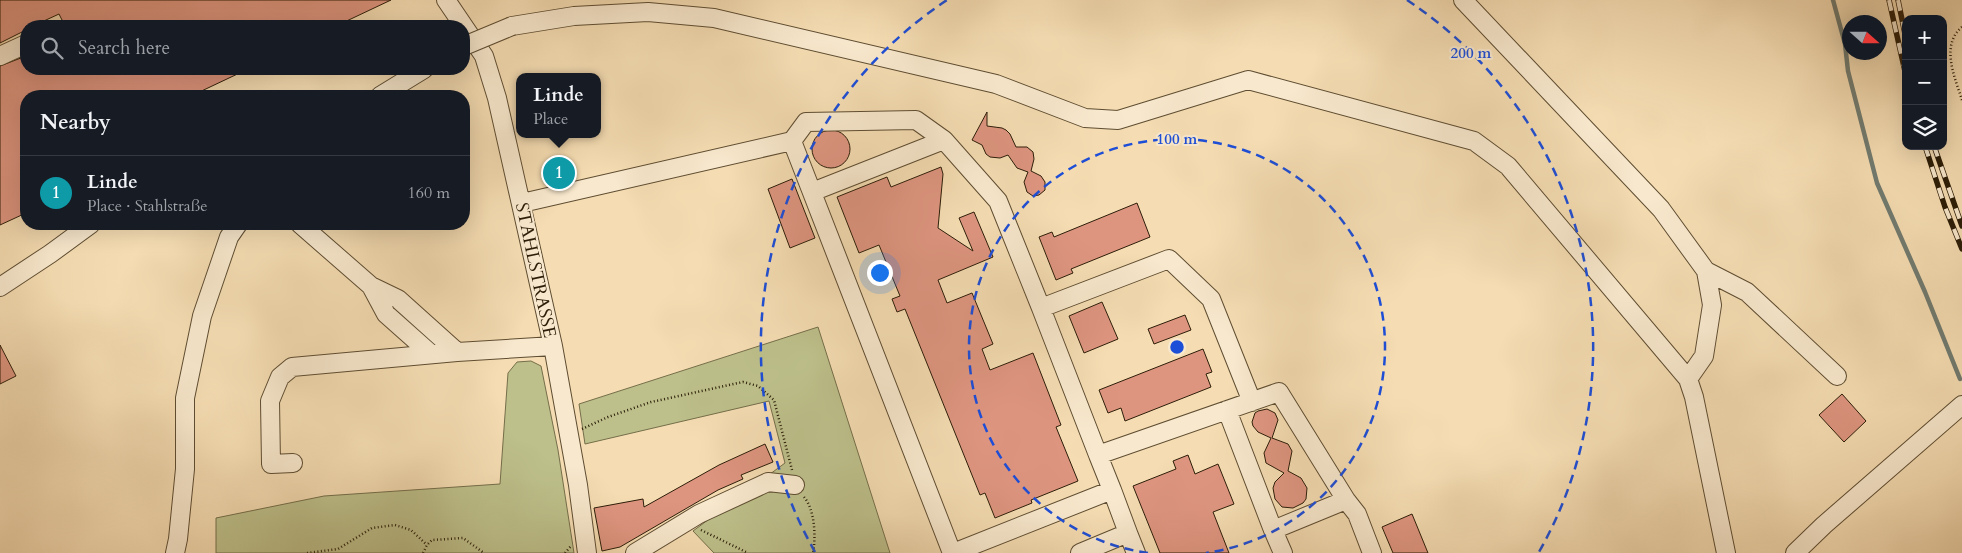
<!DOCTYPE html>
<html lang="en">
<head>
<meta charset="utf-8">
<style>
  body { margin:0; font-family:Cardo,serif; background:#242831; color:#f1f3f6 }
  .controls { position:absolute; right:15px; top:15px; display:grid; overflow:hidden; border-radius:10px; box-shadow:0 5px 20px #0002 }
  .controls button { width:45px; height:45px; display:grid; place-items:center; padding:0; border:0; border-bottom:1px solid #363941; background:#171b24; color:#f1f3f6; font:25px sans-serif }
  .compass { position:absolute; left:1842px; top:15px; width:45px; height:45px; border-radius:50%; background:#171b24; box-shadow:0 5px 20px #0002; rotate:111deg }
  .you { position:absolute; left:879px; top:272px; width:18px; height:18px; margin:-12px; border:4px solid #fff; border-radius:50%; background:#1a73e8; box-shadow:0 0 0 8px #1a73e833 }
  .badge { display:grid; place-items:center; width:32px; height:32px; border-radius:50%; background:#1a73e8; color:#fff; font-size:16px; font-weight:700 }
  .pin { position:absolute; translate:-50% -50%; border:2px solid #fff; box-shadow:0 1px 5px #0006 }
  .popup { position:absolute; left:516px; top:73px; width:85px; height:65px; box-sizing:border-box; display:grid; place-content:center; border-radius:10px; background:#171b24; filter:drop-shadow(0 1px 4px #0005); font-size:16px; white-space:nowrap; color:#9ea1a6 }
  .popup b { font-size:19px; color:#f1f3f6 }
  .popup::after { content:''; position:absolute; left:50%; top:100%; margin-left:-10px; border:10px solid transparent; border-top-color:#171b24 }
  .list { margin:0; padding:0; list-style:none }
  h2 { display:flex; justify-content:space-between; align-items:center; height:65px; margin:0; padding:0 20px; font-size:21px }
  h2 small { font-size:16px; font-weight:400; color:#9ea1a6 }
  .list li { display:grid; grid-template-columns:32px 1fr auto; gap:15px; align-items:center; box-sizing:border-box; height:75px; padding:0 20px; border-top:1px solid #363941 }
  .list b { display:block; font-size:19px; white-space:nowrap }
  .list p { margin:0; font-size:16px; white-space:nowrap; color:#9ea1a6 }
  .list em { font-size:16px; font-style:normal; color:#9ea1a6 }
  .icon { flex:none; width:28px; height:28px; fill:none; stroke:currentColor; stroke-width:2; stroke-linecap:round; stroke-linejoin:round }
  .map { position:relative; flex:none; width:1962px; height:553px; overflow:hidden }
  .search { position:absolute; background:#171b24; box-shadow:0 5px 20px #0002; left:20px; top:20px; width:450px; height:55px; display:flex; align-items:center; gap:12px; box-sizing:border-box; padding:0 18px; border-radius:20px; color:#9ea1a6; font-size:19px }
  .panel { position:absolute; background:#171b24; box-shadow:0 5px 20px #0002; left:20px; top:90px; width:450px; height:140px; border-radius:20px }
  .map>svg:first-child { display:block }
</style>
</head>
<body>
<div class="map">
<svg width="1962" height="553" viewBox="0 0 1962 553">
  <rect width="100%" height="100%" fill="#f5dcb2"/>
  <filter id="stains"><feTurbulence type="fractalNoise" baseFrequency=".004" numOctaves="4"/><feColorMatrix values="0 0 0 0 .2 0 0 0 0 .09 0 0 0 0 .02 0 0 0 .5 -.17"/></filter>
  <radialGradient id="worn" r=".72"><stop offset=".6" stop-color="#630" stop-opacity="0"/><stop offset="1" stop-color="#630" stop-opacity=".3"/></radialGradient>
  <!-- green -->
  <path fill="#bdc08b" stroke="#746e4a" d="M818 327 890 553H714L693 531 785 463 769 401 585 444 579 404Z
    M531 361 541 366 558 450 574 553H216V518L324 496 500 484 508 373 517 362Z"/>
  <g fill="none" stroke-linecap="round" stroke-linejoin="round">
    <!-- stream -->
    <path stroke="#717b70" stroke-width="4.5" d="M1833 0 1845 44 1848 71 1877 183 1925 292 1960 379"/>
  </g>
  <!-- building -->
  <path fill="#de9580" stroke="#2c1d08" d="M0 0H391L336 26H65L59 14 33 26H26V30L0 43Z
    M26 56V69H248L191 96H26V213L0 225V66Z
    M987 112V126L1002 128 1006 130 1010 134 1016 147H1027L1033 152 1034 159 1031 171 1041 176 1045 182V190L1039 195 1033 196 1027 192 1024 182 1028 172 1017 168 1008 155 1000 158 990 157 986 154 982 145 972 140Z
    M812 149a19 19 0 1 1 38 0a19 19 0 1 1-38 0Z
    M571 165 574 175 547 182 545 171Z
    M941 167 943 174 938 228 973 251 959 218 974 212 993 257 938 280 947 303 972 293 993 344 982 349 990 370 1033 353 1061 425 1056 427 1078 481 1031 500 1032 503 995 518 985 493 980 495 905 309 897 312 892 299 900 296 879 245 859 253 837 197 887 177 891 187Z
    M792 179 815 238 790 248 768 189Z
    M1137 203 1150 237 1071 269 1073 273 1056 280 1039 237 1052 232 1054 237Z
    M1102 302 1118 339 1084 353 1069 316Z
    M1185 315 1191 330 1154 344 1148 329Z
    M0 345 16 376 0 384Z
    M1203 349 1212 372 1206 374 1211 387 1125 421 1121 408 1108 413 1099 390Z
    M1842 394 1866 421 1844 442 1819 415Z
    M1267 409 1275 413 1278 420 1272 438 1288 444 1292 451 1288 471 1301 478 1307 488 1306 499 1303 503 1293 508 1282 507 1275 499 1273 488 1275 482 1284 473 1266 463 1264 453 1271 438 1258 432 1253 426 1252 422 1255 413 1258 411Z
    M765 444 773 462 741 475 743 479 718 490 620 547 602 551 594 508 643 499 644 507 719 465Z
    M1188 455 1195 474 1218 464 1234 504 1213 512 1229 553H1160L1133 486 1176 469 1173 461Z
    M1412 514 1428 553H1393L1382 527Z"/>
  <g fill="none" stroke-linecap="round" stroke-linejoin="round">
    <defs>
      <path id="minor" d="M446 0 484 56 497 98 553 346 578 485 587 553
        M1463 0 1661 209 1706 271 1712 305 1704 356 1688 379
        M512 26 574 16 648 12 714 18 996 84 1085 118 1118 120 1248 80 1474 141 1508 166 1688 379 1694 397 1726 553
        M0 56 26 44
        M380 96 424 69
        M792 141 806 122 916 120 944 140
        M812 192 944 140 998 201 1041 308
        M522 203 792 141 952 553
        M300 224 371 286 398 299 457 352
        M1706 271 1747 292 1837 376
        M371 286 386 314 431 354
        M0 287 50 254 91 224
        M1098 455 1041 308 1169 259 1211 299 1252 402
        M293 463 271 464 270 401 280 377 292 367 457 352 553 346
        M1346 500 1357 514 1372 553
        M1273 530 1283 553
        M1128 533 1136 553
        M175 553 178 539 185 469V398L202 316 229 237 238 224
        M635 553 699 514 768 482 795 485
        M953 553 1112 490 1098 455 1279 392 1346 500 1273 530 1227 410
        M1080 553 1128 533 1112 490
        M1795 553 1824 525 1962 405"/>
    </defs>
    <!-- minor casing -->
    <use href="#minor" stroke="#5e4d32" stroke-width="20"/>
    <!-- path -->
    <path stroke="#2c1d08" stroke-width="2.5" stroke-dasharray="1 2.5" stroke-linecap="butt" d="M1962 27C1940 45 1955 78 1962 100
      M582 429 608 417 651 402 743 382 758 386 774 400 792 470
      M804 497C815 510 816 537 813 553
      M701 530 748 553
      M307 553 338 549 372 528 395 525 411 530 427 545
      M423 553 427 545 432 540 463 538 484 553
      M565 553 571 546"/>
    <!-- minor -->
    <use href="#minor" stroke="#f8e8cd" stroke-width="18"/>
    <defs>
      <path id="rail" d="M1889 0 1906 76
        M1898 0 1906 39
        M1925 146 1945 207 1962 249
        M1934 146 1962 226"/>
    </defs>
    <!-- rail casing -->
    <use href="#rail" stroke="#2c1d08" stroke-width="5.5"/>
    <!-- rail -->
    <use href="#rail" stroke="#f8e8cd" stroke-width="4" stroke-dasharray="11" stroke-linecap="butt"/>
    <defs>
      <path id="minor-bridge" d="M464 46 512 26"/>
    </defs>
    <!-- minor-bridge casing -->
    <use href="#minor-bridge" stroke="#5e4d32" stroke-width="20" stroke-linecap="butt"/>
    <!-- minor-bridge -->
    <use href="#minor-bridge" stroke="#f8e8cd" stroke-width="18"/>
  </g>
  <!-- distance rings -->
  <g fill="none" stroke="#1d4ed8" stroke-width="2.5" stroke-dasharray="9 6">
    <path d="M1148 553A208 208 0 1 1 1206 553"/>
    <path d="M815 552A416 416 0 0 1 947 0M1407 0A416 416 0 0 1 1539 552"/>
  </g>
  <g text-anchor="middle" stroke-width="4" stroke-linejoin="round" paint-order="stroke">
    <!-- street labels -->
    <g font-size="18" fill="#2c1d08" stroke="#f8e8cd">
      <text transform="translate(536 270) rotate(78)" y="6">STAHLSTRASSE</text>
    </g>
  </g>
  <circle cx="1177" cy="347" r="8" fill="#1d4ed8" stroke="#f8e8cd" stroke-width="2.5"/>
  <g font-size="15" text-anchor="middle" font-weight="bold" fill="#1d4ed8" stroke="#f8e8cd" stroke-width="4" stroke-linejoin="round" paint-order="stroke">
    <text x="1471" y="58">200 m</text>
    <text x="1177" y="144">100 m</text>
  </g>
  <rect width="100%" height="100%" filter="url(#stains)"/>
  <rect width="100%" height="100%" fill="url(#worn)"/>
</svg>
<div class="controls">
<button>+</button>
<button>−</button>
<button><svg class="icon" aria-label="layers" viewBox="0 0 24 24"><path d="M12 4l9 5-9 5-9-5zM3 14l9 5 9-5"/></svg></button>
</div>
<svg class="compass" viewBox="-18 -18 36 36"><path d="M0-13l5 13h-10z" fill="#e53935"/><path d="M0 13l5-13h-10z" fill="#9ea1a6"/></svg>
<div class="you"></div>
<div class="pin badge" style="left:559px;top:173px;background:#0f9aa8">1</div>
<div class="popup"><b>Linde</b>Place</div>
<div class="search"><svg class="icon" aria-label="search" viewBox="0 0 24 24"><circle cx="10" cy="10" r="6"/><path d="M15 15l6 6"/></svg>Search here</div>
<section class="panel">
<h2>Nearby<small></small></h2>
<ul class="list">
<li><span class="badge" style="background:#0f9aa8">1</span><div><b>Linde</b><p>Place · Stahlstraße</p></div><em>160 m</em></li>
</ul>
</section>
</div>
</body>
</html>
